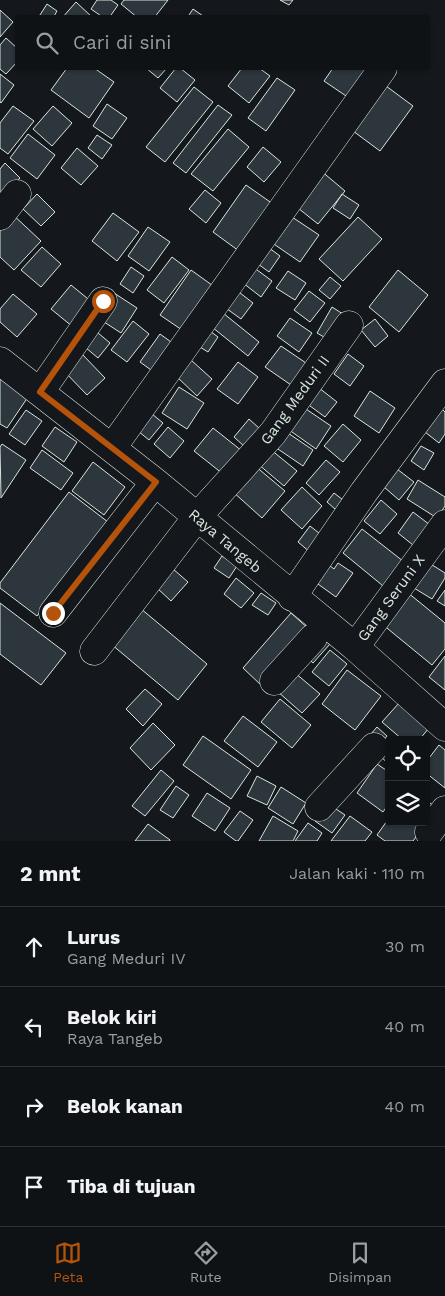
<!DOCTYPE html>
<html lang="id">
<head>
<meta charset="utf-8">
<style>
  body { margin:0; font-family:"Work Sans",sans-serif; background:#1d2022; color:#f1f3f6 }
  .controls { position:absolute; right:15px; bottom:15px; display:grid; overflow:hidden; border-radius:5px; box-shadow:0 1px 4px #0004 }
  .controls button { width:45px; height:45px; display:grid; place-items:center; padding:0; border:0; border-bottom:1px solid #2f3234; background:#0f1215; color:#f1f3f6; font:25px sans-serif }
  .stop { position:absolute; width:15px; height:15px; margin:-11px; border:4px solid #b45309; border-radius:50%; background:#fff }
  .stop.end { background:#b45309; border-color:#fff; box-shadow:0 1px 5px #0008 }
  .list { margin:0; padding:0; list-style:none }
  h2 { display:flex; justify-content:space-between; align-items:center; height:65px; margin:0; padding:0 20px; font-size:21px }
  h2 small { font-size:16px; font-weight:400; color:#9b9ea0 }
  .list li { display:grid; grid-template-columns:32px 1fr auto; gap:15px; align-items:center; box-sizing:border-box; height:80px; padding:0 20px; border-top:1px solid #2f3234 }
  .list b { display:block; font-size:19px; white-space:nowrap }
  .list p { margin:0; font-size:16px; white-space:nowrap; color:#9b9ea0 }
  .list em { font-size:16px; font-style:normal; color:#9b9ea0 }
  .icon { flex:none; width:28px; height:28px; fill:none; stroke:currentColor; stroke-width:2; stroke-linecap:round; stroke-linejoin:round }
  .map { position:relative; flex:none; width:445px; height:841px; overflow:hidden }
  .search { position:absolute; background:#0f1215; box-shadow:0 1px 4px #0004; left:15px; right:15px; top:15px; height:55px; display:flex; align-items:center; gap:12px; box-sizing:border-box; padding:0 18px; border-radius:5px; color:#9b9ea0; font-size:19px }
  .sheet { height:385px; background:#0f1215 }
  nav { display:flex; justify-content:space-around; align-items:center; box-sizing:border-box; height:70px; border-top:1px solid #2f3234; background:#0f1215; font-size:14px; color:#9b9ea0 }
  nav a { display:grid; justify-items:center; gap:2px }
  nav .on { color:#b45309 }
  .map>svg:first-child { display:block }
</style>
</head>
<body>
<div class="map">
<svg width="445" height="841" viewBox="0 0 445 841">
  <rect width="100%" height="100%" fill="#14181c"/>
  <!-- building -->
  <path fill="#2c363c" stroke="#d8e6dc" d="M97 0H111L118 5 109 18H104L91 9Z
    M124 0H168L154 18H138L121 4Z
    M280 0H293L289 5Z
    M76 2 93 18H62Z
    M47 4 57 11 53 18H38Z
    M193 9 206 18H187Z
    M0 10 13 22 0 37Z
    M6 38 18 49V61L6 74 0 69V45Z
    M67 68H94L114 82 89 118 51 90Z
    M146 68H167L158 78Z
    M176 68H180L195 80 177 102 160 88Z
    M242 68H259L270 76 249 103 228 86Z
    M333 68H375L352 100 324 81Z
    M0 74 14 85 1 103 0 102Z
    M277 78 295 90 266 131 248 118Z
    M382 83 413 106 380 151 349 128Z
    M194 87 213 102 165 162 146 147Z
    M107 104 127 118 112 139 93 126Z
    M218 105 232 115 186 173 173 163Z
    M13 106 34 121 8 154 0 148V123Z
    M53 106 72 123 52 146 33 129Z
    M228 129 249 147 213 191 191 174Z
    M28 134 55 155 37 179 10 158Z
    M97 135 112 145 102 159 88 148Z
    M263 147 281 162 264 182 247 167Z
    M77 148 98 166 81 185 61 168Z
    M5 163 20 178 0 200V169Z
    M320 170 345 191 318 224 293 204Z
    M246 185 273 204 239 251 213 232Z
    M205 190 221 203 206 223 189 209Z
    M37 194 55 212 41 226 23 209Z
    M342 194 359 205 350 219 333 208Z
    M10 212 41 241 14 270 0 257V222Z
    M113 213 139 232 117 261 92 241Z
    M286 213 319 235 300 262 268 240Z
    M358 217 382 239 343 281 319 259Z
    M148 227 170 242 149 271 128 256Z
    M265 245 280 256 269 272 254 261Z
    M42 247 61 264 41 287 21 270Z
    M172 257 189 270 164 303 147 290Z
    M249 264 272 281 261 297 238 279Z
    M131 267 144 276 133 293 120 284Z
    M191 270 216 288 185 332 160 315Z
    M398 270 428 295 399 332 369 307Z
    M288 271 306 283 295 300 276 288Z
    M330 277 341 286 330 299 319 290Z
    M71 285 93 303 73 327 51 309Z
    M235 289 253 303 241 319 223 306Z
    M309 291 325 303 310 322 294 310Z
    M114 293 137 308 121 333 98 318Z
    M13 294 37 314 17 337 0 322V309Z
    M332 307 346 316 331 341 317 333Z
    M218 309 259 342 248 356 207 323Z
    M290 318 312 333 299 352 277 336Z
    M375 319 388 336 375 347 361 330Z
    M133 321 149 334 127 362 111 350Z
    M203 326 218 337 208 352 192 342Z
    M91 327 110 343 98 358 79 342Z
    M160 334 178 347 158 375 140 362Z
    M281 346 306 363 291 385 265 367Z
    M81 353 105 378 87 395 63 370Z
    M348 354 364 366 350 386 334 374Z
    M191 360 212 379 197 396 176 376Z
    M238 362 258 377 238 404 217 389Z
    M0 378 28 397 7 428 0 424Z
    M314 384 337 402 325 417 302 400Z
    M179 387 204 403 187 429 162 413Z
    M370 391 395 408 379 433 354 416Z
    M300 405 331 426 316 449 285 427Z
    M146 409 163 423 149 440 132 426Z
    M442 409 445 412V434L439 443 425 432Z
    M26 410 42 421 25 445 9 434Z
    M249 419 260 429 245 447 234 437Z
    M343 424 361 440 343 462 324 446Z
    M55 427 77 442 64 462 42 446Z
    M168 427 184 441 170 458 154 444Z
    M213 428 242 451 223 474 194 451Z
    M282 429 313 450 303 466 272 445Z
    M2 444 26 460 1 498 0 447Z
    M421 446 434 453 424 470 411 461Z
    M270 449 297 471 284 486 258 464Z
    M42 450 73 473 61 490 30 468Z
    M326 460 340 472 319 495 306 483Z
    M93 462 125 487 104 515 72 491Z
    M254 465 285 491 262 518 232 491Z
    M397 469 414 482 399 500 384 487Z
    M418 480 445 497V506L437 518 407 499Z
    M302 487 322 506 302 529 281 510Z
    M69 492 108 522 37 616 0 588V583Z
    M334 493 351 506 343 516 327 502Z
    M381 500 397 514 380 534 364 521Z
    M413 512 434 528 418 549 398 533Z
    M310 526 324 537 311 553 298 542Z
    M362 529 408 565 388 590 343 553Z
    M222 556 237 566 229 578 214 568Z
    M324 561 334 569 338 563 353 573 336 597 311 579Z
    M429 563 445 573V578L432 599 414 588Z
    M173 569 188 582 171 601 157 588Z
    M236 578 254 593 241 608 224 594Z
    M445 590V606L437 601Z
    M407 592 445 623V649L432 665 382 624Z
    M261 593 276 603 268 615 252 605Z
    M0 603 66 653 41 685 0 654Z
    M140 608 207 664 178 700 111 644Z
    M291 613 310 630 262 686 243 668Z
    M316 633 330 644 313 663 300 651Z
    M330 650 347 664 329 686 312 672Z
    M445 656V690L429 677Z
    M347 670 381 696 355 730 322 704Z
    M294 672 320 694 302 713 277 691Z
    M145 689 162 704 143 726 126 709Z
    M280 699 311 725 292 748 261 722Z
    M399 703 429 728 419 740H403L382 722Z
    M243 716 277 742 258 767 224 741Z
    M153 723 175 745 151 770 130 748Z
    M377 727 387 736 374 753 363 743Z
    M203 736 251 770 231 799 183 765Z
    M439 745 445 750V788L426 773V762Z
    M389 750V764L382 758Z
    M377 764 389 772V803L383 812 357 793Z
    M161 770 174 781 145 816 132 806Z
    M257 776 276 786 267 805 247 796Z
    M176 786 189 795 173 818 160 810Z
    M281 787 306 803 293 824 268 808Z
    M207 793 230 808 215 831 192 816Z
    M426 800 437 808 413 841H385L377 835 389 818V822H426Z
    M327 803 345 815 332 833 315 821Z
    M240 811 253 820 238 841H236L224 832Z
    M273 816 298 831 293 841H259Z
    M350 816 372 832 365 841H331Z
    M308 823 322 833 317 841H295Z
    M148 824 170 840V841H135Z"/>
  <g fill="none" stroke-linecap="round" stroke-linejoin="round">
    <defs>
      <path id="minor" d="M0 216 17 194
        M0 361 155 482 355 647 445 727
        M40 392 103 301
        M112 448 383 68
        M292 597 364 492 445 383
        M53 613 155 482
        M355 647 445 524
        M94 651 197 517 273 433 349 325
        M274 681 313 638
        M319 807 374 747
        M429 832 445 810"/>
    </defs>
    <!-- minor casing -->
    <use href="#minor" stroke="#d8e6dc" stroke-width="29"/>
    <!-- minor -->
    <use href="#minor" stroke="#14181c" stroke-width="28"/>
  </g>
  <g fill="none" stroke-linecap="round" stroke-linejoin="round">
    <!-- route -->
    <path stroke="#b45309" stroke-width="6" d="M53 613 156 482 40 392 103 301"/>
  </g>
  <g text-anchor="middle" stroke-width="4" stroke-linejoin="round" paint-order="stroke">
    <!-- street labels -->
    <g font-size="15" fill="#d8e6dc" stroke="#14181c">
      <text transform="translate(295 400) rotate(-54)" y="5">Gang Meduri II</text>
      <text transform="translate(225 541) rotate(40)" y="5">Raya Tangeb</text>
      <text transform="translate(391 598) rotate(-54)" y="5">Gang Seruni X</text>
    </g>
  </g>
</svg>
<div class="controls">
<button><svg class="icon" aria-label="locate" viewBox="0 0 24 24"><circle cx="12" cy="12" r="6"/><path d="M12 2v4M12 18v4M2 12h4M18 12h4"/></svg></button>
<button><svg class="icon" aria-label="layers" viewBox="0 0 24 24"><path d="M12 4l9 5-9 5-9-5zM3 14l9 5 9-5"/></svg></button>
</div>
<div class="stop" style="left:103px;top:301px"></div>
<div class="stop end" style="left:53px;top:613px"></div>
<div class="search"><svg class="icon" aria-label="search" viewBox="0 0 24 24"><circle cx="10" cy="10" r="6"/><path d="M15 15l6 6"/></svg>Cari di sini</div>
</div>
<section class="sheet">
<h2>2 mnt<small>Jalan kaki · 110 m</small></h2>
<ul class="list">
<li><svg class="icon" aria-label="ahead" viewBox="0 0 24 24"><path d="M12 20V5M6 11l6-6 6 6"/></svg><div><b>Lurus</b><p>Gang Meduri IV</p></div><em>30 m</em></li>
<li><svg class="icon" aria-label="left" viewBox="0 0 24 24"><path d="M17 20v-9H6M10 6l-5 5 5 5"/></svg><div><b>Belok kiri</b><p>Raya Tangeb</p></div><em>40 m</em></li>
<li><svg class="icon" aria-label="right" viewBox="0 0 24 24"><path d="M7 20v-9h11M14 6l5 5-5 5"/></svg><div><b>Belok kanan</b></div><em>40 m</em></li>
<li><svg class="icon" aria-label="arrive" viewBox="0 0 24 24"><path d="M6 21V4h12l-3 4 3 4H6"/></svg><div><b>Tiba di tujuan</b></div></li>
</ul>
</section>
<nav>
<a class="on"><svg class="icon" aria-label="map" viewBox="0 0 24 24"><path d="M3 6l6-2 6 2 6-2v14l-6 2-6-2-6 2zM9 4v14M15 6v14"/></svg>Peta</a>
<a><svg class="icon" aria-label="directions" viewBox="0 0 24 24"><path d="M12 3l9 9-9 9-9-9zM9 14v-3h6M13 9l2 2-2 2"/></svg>Rute</a>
<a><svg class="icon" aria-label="saved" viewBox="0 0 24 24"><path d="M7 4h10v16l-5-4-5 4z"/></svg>Disimpan</a>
</nav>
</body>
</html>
